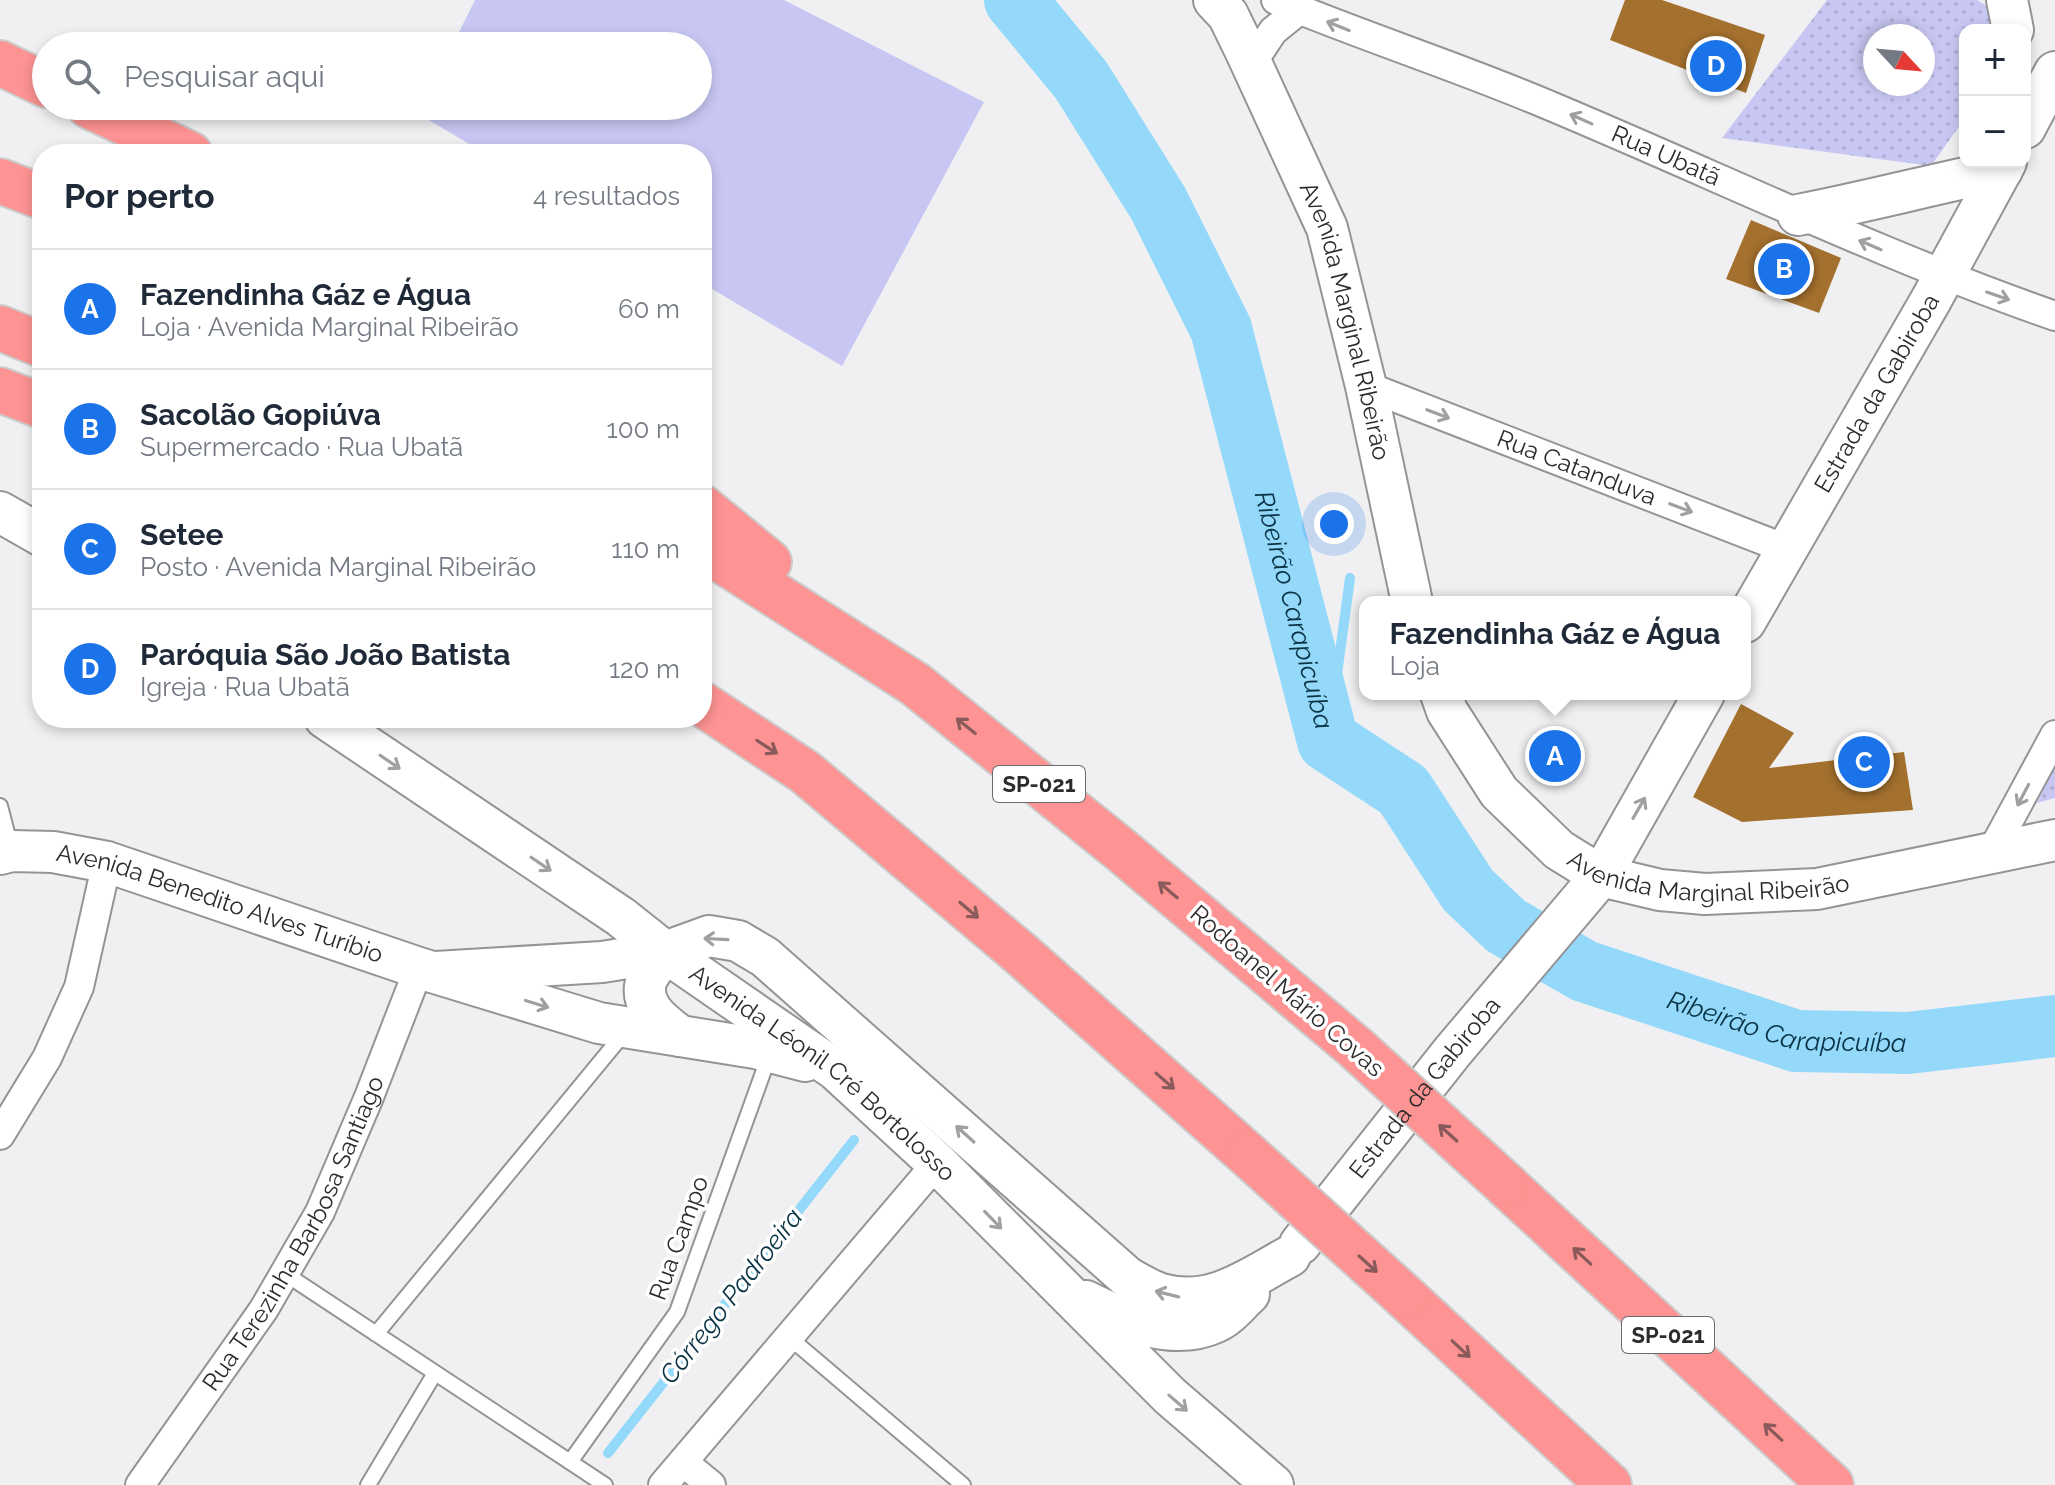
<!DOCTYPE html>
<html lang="pt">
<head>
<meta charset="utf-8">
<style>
  body { margin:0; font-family:Raleway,sans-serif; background:#f6f6f7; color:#1f2937 }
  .controls { position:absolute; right:24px; top:24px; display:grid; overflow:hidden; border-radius:16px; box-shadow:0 4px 12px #0003 }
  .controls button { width:72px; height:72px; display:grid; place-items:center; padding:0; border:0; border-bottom:2px solid #e0e1e3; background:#fff; color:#1f2937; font:40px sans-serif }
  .compass { position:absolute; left:1863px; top:24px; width:72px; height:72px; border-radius:50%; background:#fff; box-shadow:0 4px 12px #0003; rotate:116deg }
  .you { position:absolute; left:1334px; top:524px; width:28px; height:28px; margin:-20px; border:6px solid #fff; border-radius:50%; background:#1a73e8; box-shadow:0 0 0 12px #1a73e833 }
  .badge { display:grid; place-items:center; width:52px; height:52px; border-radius:50%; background:#1a73e8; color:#fff; font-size:26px; font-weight:700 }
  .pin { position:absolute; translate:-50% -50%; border:4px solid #fff; box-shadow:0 2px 8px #0006 }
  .popup { position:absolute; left:1359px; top:596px; width:392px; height:104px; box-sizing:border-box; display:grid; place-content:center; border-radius:16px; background:#fff; filter:drop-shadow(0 2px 6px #0005); font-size:26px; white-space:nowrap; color:#747a83 }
  .popup b { font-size:30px; color:#1f2937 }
  .popup::after { content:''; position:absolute; left:50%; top:100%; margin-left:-16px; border:16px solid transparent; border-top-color:#fff }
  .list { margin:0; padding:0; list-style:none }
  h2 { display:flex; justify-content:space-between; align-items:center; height:104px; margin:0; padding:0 32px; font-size:34px }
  h2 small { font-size:26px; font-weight:400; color:#747a83 }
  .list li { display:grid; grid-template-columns:52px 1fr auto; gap:24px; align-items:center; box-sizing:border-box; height:120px; padding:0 32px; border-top:2px solid #e0e1e3 }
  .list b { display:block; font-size:30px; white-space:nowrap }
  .list p { margin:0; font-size:26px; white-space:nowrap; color:#747a83 }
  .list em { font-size:26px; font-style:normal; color:#747a83 }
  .icon { flex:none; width:44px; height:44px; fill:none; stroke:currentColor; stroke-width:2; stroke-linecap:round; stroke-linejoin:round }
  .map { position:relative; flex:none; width:2055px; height:1485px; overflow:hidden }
  .search { position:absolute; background:#fff; box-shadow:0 4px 12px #0003; left:32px; top:32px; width:680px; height:88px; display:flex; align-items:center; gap:20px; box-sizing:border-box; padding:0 28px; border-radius:44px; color:#747a83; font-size:30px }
  .panel { position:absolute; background:#fff; box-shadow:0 4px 12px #0003; left:32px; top:144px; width:680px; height:584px; border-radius:32px }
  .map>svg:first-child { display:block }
</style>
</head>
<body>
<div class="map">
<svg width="2055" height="1485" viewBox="0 0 2055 1485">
  <defs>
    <pattern id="park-dots" width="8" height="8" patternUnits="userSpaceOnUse" patternTransform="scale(2)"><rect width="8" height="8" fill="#c8c7f3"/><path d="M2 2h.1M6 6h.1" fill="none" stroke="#acabd0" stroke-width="1.8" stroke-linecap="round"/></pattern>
  </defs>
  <rect width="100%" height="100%" fill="#f0f0f2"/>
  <!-- park -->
  <path fill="url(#park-dots)" fill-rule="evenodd" d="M1827 0H1977L1992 9 1994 30H1965V118L1931 166 1722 138ZM1875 36H1923V84H1875Z
    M2055 766V798L2037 803Z"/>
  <!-- pitch -->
  <path fill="#c8c7f3" d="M475 0H784L984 102 842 366 702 283V154H486L417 113 421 106H698V46H452Z"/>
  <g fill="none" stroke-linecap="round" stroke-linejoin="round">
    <!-- stream -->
    <path stroke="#94d9fa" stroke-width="10" d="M1328 741 1350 578
      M608 1453 854 1140"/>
    <!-- river -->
    <path stroke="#94d9fa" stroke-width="62" id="s1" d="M1015 0 1081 80 1158 203 1221 329 1328 741 1403 790 1468 890 1506 926 1584 971 1796 1041 1908 1043 2055 1026"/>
  </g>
  <!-- building -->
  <path fill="#a3702d" d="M1625 0H1662L1765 35 1746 93 1610 40Z
    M1751 220 1841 258 1819 313 1726 279Z
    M1741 704 1794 733 1769 768 1904 752 1913 810 1742 822 1693 797Z"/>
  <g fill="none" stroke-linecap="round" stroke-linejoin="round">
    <defs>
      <path id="service" d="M0 806 11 848
        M284 1273 605 1485
        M376 1334 625 1032
        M790 1338 963 1485
        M570 1462 677 1312 769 1056
        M368 1485 435 1373"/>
      <g id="minor">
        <path id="s2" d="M1276 0C1367 38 1462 68 1553 107 1720 177 1883 256 2055 316"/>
        <path d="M1252 63 1273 31 1299 10"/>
        <path id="s3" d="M1366 386 1786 549"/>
        <path d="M1990 855 2055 735"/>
        <path d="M0 1135 47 1058 79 987 107 862"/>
        <path d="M683 1462 711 1485"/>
        <path id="s4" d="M140 1485 264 1309 320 1212 369 1097 419 968"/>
        <path d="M663 1485 937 1163"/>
      </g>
      <g id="secondary">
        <path id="s5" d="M1214 0 1228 15 1246 52 1327 228 1366 386 1412 602"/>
        <path d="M2007 0 2013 30"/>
        <path d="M2025 128 2055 72"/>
        <path d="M1798 215C1866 202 1933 184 2002 170"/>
        <path d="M0 512 42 536"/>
        <path id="s6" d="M1745 622 1931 300 2006 162"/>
        <path id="s7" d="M1441 694 1447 711 1499 792 1559 850 1601 876 1660 890 1705 894 1817 889 2055 840"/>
        <path id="s8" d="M325 718 621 917 665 952 836 1070 937 1163 1170 1396 1273 1485"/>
        <path id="s9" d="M0 854 12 851 53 852 107 862 419 968 599 1023 755 1048 805 1061"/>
        <path d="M665 952C660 960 651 970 647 979 637 1005 663 1023 680 1036"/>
        <path d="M436 972 602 962 665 952 709 936 738 941 765 957 1127 1277C1138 1283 1149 1290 1161 1294 1211 1308 1248 1279 1290 1256"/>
        <path id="s10" d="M1300 1244 1453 1051 1601 876 1704 694"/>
        <path d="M1086 1301C1125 1321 1173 1342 1216 1322 1228 1317 1239 1303 1249 1294"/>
      </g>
      <path id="motorway" d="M0 63 46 85
        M89 106 190 154
        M0 181 42 197
        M0 328 42 345
        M0 390 42 406
        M702 507 769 562
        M702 548 915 684 1121 850 1356 1048
        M702 704 805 772 1021 954 1248 1155
        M1506 1185 1831 1485
        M1404 1296 1609 1485"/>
    </defs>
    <!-- service casing -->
    <use href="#service" stroke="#949496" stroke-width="18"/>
    <!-- minor casing -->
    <use href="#minor" stroke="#949496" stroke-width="32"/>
    <!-- secondary casing -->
    <use href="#secondary" stroke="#949496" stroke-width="44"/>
    <!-- motorway casing -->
    <use href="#motorway" stroke="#ccc" stroke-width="48"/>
    <!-- service -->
    <use href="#service" stroke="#fff" stroke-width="14"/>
    <!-- minor -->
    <use href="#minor" stroke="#fff" stroke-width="28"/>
    <!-- secondary -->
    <use href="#secondary" stroke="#fff" stroke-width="40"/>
    <!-- motorway -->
    <use href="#motorway" stroke="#fd9392" stroke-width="44"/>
    <defs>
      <path id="motorway-bridge" d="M1356 1048 1506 1185
        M1248 1155 1404 1296"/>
    </defs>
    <!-- motorway-bridge casing -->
    <use href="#motorway-bridge" stroke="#ccc" stroke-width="48" stroke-linecap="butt"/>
    <!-- motorway-bridge -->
    <use href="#motorway-bridge" stroke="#fd9392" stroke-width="44"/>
  </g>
  <!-- one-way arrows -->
  <defs><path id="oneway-shaft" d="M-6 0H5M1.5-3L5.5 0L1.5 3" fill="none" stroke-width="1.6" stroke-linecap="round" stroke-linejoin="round" transform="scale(2)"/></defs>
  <g stroke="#a0a0a0">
    <use href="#oneway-shaft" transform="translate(1338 26) rotate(-158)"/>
    <use href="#oneway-shaft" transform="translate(1581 119) rotate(-156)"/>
    <use href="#oneway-shaft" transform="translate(1870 245) rotate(-157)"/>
    <use href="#oneway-shaft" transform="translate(1998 296) rotate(19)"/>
    <use href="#oneway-shaft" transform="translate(1438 414) rotate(21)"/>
    <use href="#oneway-shaft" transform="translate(1681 508) rotate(21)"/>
    <use href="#oneway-shaft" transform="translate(390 762) rotate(34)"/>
    <use href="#oneway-shaft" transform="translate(2023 795) rotate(118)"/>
    <use href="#oneway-shaft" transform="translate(1639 808) rotate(-60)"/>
    <use href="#oneway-shaft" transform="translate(541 864) rotate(34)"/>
    <use href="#oneway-shaft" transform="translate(716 939) rotate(-177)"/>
    <use href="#oneway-shaft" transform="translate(537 1004) rotate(17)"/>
    <use href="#oneway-shaft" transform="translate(965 1134) rotate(-138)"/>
    <use href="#oneway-shaft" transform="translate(993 1220) rotate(46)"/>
    <use href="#oneway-shaft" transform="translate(1167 1294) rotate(-166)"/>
    <use href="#oneway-shaft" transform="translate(1178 1403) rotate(41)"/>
  </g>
  <g stroke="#8a5a5a">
    <use href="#oneway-shaft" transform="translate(966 726) rotate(-141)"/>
    <use href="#oneway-shaft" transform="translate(767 747) rotate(33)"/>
    <use href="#oneway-shaft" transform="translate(1168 890) rotate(-140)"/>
    <use href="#oneway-shaft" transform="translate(969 910) rotate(40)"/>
    <use href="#oneway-shaft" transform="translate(1165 1081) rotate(41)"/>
    <use href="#oneway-shaft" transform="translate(1448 1133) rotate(-138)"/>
    <use href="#oneway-shaft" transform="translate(1582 1256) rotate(-137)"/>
    <use href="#oneway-shaft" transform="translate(1368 1264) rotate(42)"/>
    <use href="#oneway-shaft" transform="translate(1461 1349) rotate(43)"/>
    <use href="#oneway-shaft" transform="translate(1773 1432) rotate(-137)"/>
  </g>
  <g text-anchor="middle" stroke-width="7" stroke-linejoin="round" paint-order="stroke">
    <!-- shield labels -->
    <g fill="#fff" stroke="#6b6b6b" stroke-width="2">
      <rect x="993" y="766" width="92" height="36" rx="6"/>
      <rect x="1622" y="1317" width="92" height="36" rx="6"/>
    </g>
    <g font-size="22" font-weight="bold" fill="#2c2c2c">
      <text x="1039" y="792">SP-021</text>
      <text x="1668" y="1343">SP-021</text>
    </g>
    <!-- street labels -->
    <g font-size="24" fill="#2c2c2c" stroke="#fff">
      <text dy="8" stroke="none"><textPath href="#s2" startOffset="420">Rua Ubatã</textPath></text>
      <text dy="8" stroke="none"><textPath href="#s5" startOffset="350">Avenida Marginal Ribeirão</textPath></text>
      <text dy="8" stroke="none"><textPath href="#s6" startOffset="264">Estrada da Gabiroba</textPath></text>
      <text dy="8" stroke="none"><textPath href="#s3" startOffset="226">Rua Catanduva</textPath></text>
      <text dy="8" stroke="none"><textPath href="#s7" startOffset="354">Avenida Marginal Ribeirão</textPath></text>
      <text dy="8" stroke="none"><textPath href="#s9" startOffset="228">Avenida Benedito Alves Turíbio</textPath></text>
      <text transform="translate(1287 991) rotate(41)" y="8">Rodoanel Mário Covas</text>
      <text dy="8" stroke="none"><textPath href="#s8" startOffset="612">Avenida Léonil Cré Bortolosso</textPath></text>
      <text dy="8" stroke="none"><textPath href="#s10" startOffset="200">Estrada da Gabiroba</textPath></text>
      <text dy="8" stroke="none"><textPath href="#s4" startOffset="296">Rua Terezinha Barbosa Santiago</textPath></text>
      <text transform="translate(679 1238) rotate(-70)" y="8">Rua Campo</text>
    </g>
    <!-- water labels -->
    <g font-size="26" font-style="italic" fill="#0a3445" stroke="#fff">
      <text dy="9" stroke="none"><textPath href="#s1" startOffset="680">Ribeirão Carapicuíba</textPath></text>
      <text dy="9" stroke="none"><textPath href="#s1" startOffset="1378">Ribeirão Carapicuíba</textPath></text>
      <text transform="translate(731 1296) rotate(-52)" y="9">Córrego Padroeira</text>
    </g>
  </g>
</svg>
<div class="controls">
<button>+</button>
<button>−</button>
</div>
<svg class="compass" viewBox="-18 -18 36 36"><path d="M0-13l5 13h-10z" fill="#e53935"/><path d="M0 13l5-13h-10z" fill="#747a83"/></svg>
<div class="you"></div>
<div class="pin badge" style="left:1555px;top:756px">A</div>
<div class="popup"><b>Fazendinha Gáz e Água</b>Loja</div>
<div class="pin badge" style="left:1784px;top:269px">B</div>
<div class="pin badge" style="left:1864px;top:762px">C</div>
<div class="pin badge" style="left:1716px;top:66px">D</div>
<div class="search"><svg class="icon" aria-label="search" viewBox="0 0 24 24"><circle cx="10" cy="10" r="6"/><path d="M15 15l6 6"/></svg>Pesquisar aqui</div>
<section class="panel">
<h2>Por perto<small>4 resultados</small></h2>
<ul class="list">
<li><span class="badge">A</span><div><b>Fazendinha Gáz e Água</b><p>Loja · Avenida Marginal Ribeirão</p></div><em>60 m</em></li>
<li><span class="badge">B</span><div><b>Sacolão Gopiúva</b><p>Supermercado · Rua Ubatã</p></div><em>100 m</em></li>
<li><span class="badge">C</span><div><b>Setee</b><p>Posto · Avenida Marginal Ribeirão</p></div><em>110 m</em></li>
<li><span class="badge">D</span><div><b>Paróquia São João Batista</b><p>Igreja · Rua Ubatã</p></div><em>120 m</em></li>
</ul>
</section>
</div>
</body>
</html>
